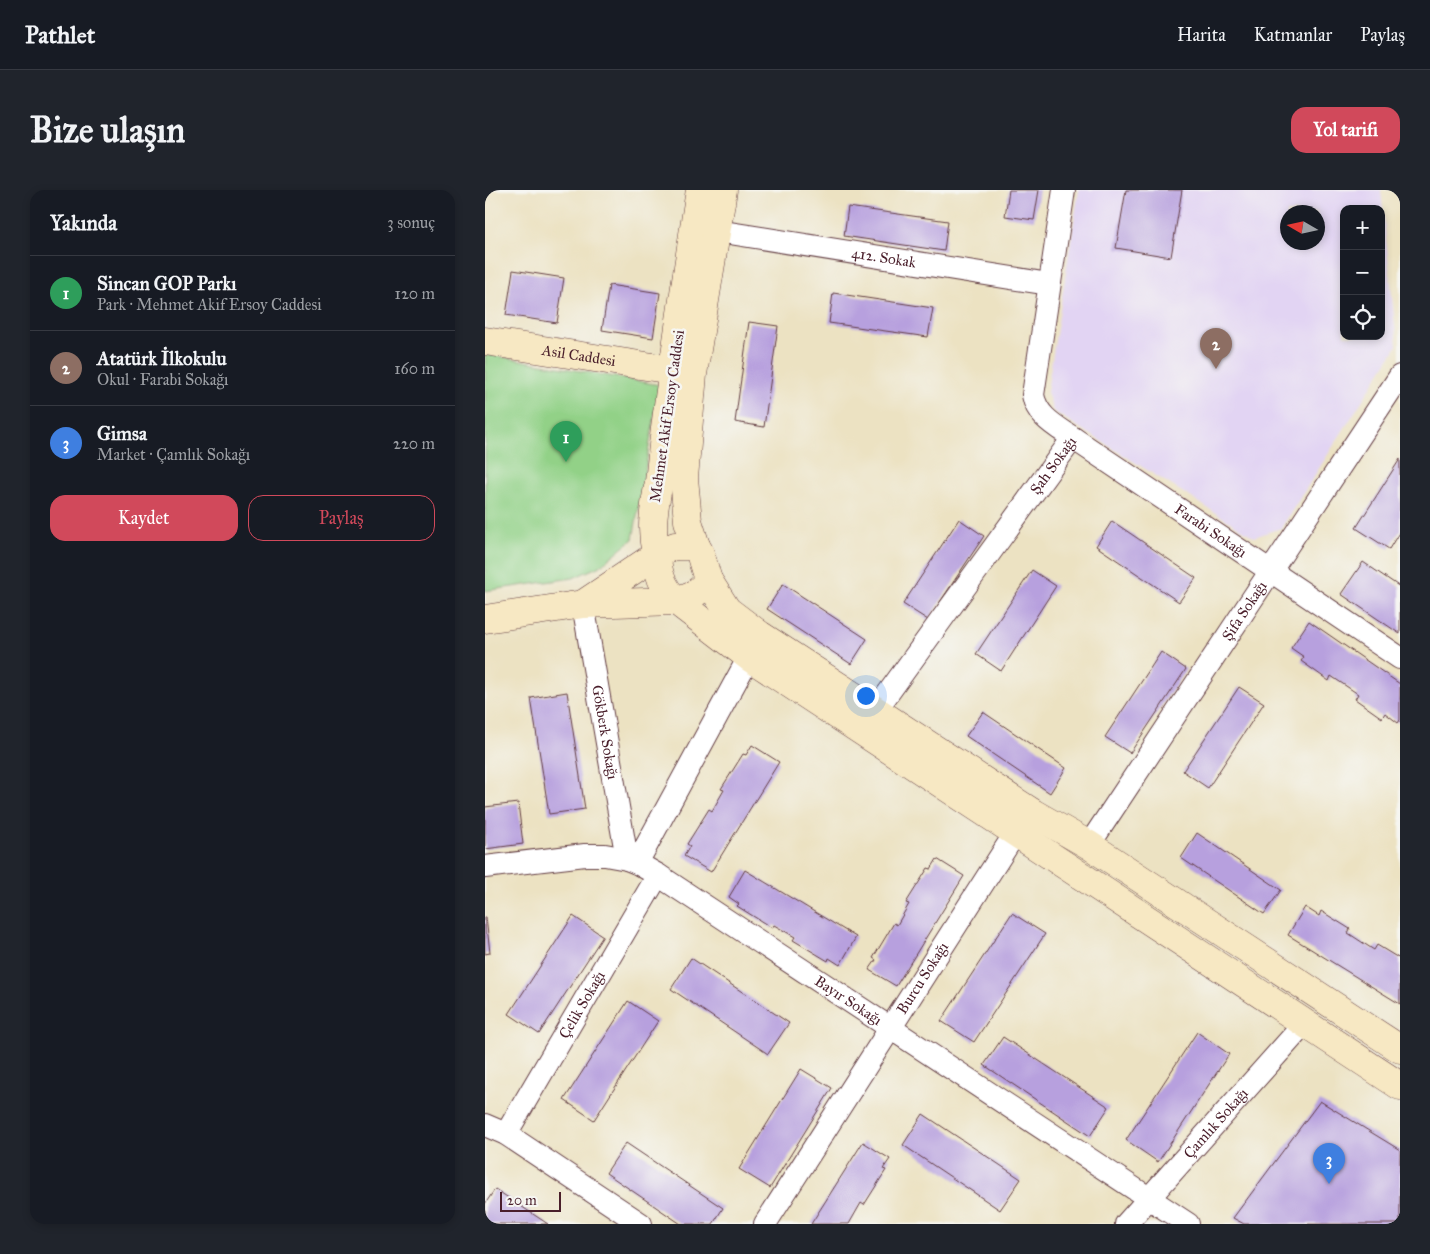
<!DOCTYPE html>
<html lang="tr">
<head>
<meta charset="utf-8">
<style>
  body { margin:0; font-family:"IM FELL Great Primer",serif; background:#20242c; color:#f1f3f6 }
  .controls { position:absolute; right:15px; top:15px; display:grid; overflow:hidden; border-radius:10px; box-shadow:0 2px 8px #0003 }
  .controls button { width:45px; height:45px; display:grid; place-items:center; padding:0; border:0; border-bottom:1px solid #363941; background:#171b24; color:#f1f3f6; font:25px sans-serif }
  .compass { position:absolute; left:795px; top:15px; width:45px; height:45px; border-radius:50%; background:#171b24; box-shadow:0 2px 8px #0003; rotate:279deg }
  .scale { position:absolute; left:15px; bottom:12px; width:61px; box-sizing:border-box; padding-left:5px; border:2px solid #4a1f2b; border-top:0; font-size:14px; line-height:18px; white-space:nowrap; color:#4a1f2b; -webkit-text-stroke:4px #f6f6f2; paint-order:stroke }
  .you { position:absolute; left:380px; top:505px; width:18px; height:18px; margin:-12px; border:4px solid #fff; border-radius:50%; background:#1a73e8; box-shadow:0 0 0 8px #1a73e833 }
  .badge { display:grid; place-items:center; width:32px; height:32px; border-radius:50%; background:#d1495b; color:#fff; font-size:16px; font-weight:700 }
  .pin { position:absolute; translate:-50% -41px; filter:drop-shadow(0 1px 2px #0008) }
  .pin::after { content:''; position:absolute; top:26px; width:18px; height:15px; background:inherit; clip-path:polygon(0 0,100% 0,50% 100%) }
  .list { margin:0; padding:0; list-style:none }
  h2 { display:flex; justify-content:space-between; align-items:center; height:65px; margin:0; padding:0 20px; font-size:21px }
  h2 small { font-size:16px; font-weight:400; color:#9ea1a6 }
  .list li { display:grid; grid-template-columns:32px 1fr auto; gap:15px; align-items:center; box-sizing:border-box; height:75px; padding:0 20px; border-top:1px solid #363941 }
  .list b { display:block; font-size:19px; white-space:nowrap }
  .list p { margin:0; font-size:16px; white-space:nowrap; color:#9ea1a6 }
  .list em { font-size:16px; font-style:normal; color:#9ea1a6 }
  .actions { display:flex; gap:10px; padding:15px 20px }
  .actions a { flex:1; padding:11px 0; border:1px solid #d1495b; border-radius:15px; text-align:center; font-size:18px; color:#d1495b }
  .actions .main { background:#d1495b; color:#fff }
  .icon { flex:none; width:28px; height:28px; fill:none; stroke:currentColor; stroke-width:2; stroke-linecap:round; stroke-linejoin:round }
  .map { position:relative; flex:none; width:915px; height:1034px; overflow:hidden; border-radius:15px }
  header { display:flex; align-items:center; gap:30px; box-sizing:border-box; height:70px; padding:0 25px; background:#171b24; border-bottom:1px solid #363941 }
  header strong { font-size:24px }
  nav { display:flex; gap:28px; margin-inline-start:auto; font-size:18px }
  .intro { display:flex; align-items:center; justify-content:space-between; box-sizing:border-box; height:120px; padding:0 30px }
  h1 { margin:0; font-size:35px }
  .button { padding:12px 22px; border-radius:15px; background:#d1495b; color:#fff; font-size:18px; font-weight:700 }
  main { display:flex; gap:30px; padding:0 30px }
  aside { flex:1; background:#171b24; border-radius:15px; box-shadow:0 2px 8px #0003 }
  .map>svg:first-child { display:block }
</style>
</head>
<body>
<header>
<strong>Pathlet</strong>
<nav><a>Harita</a><a>Katmanlar</a><a>Paylaş</a></nav>
</header>
<div class="intro"><h1>Bize ulaşın</h1><a class="button">Yol tarifi</a></div>
<main>
<aside>
<h2>Yakında<small>3 sonuç</small></h2>
<ul class="list">
<li><span class="badge" style="background:#2e9e5b">1</span><div><b>Sincan GOP Parkı</b><p>Park · Mehmet Akif Ersoy Caddesi</p></div><em>120 m</em></li>
<li><span class="badge" style="background:#8d6e63">2</span><div><b>Atatürk İlkokulu</b><p>Okul · Farabi Sokağı</p></div><em>160 m</em></li>
<li><span class="badge" style="background:#3f7fe0">3</span><div><b>Gimsa</b><p>Market · Çamlık Sokağı</p></div><em>220 m</em></li>
</ul>
<div class="actions"><a class="main">Kaydet</a><a>Paylaş</a></div>
</aside>
<div class="map">
<svg width="915" height="1034" viewBox="0 0 915 1034">
  <rect width="100%" height="100%" fill="#f6f6f2"/>
  <filter id="ink" filterUnits="userSpaceOnUse"><feTurbulence type="fractalNoise" baseFrequency=".02" numOctaves="2"/><feDisplacementMap in="SourceGraphic" scale="10" xChannelSelector="R" yChannelSelector="G"/><feConvolveMatrix kernelMatrix="1 2 1 2 8 2 1 2 1" color-interpolation-filters="sRGB"/></filter>
  <filter id="wash" filterUnits="userSpaceOnUse"><feTurbulence type="fractalNoise" baseFrequency=".0096" numOctaves="4" result="noise"/><feDisplacementMap in="SourceGraphic" scale="20" xChannelSelector="R" yChannelSelector="G"/><feGaussianBlur stdDeviation="1.12" result="paint"/><feColorMatrix in="noise" values="0 0 0 0 0 0 0 0 0 0 0 0 0 0 0 0 0 1.4 0 .05"/><feComposite in="paint" operator="in"/></filter>
  <g filter="url(#wash)">
    <rect width="100%" height="100%" fill="#ece2c2"/>
    <!-- built -->
    <path fill="#e2d4f3" fill-rule="evenodd" d="M594 0H896L912 156 796 338 769 347 568 221 562 202ZM859 19H896V146H859ZM802 22H832V52H802Z"/>
    <!-- green -->
    <path fill="#92d187" stroke="#6e7859" d="M0 164 175 195 148 349 115 376 88 388 0 401Z"/>
    <g id="blocks">
      <!-- building -->
      <path fill="#b7a0de" d="M524 0H554L549 30 520 26Z
        M641 0H697L686 67 631 58Z
        M363 17 463 31 459 61 359 46Z
        M28 80 79 88 72 133 21 125Z
        M124 95 175 103 168 148 117 140Z
        M348 103 448 118 443 147 344 133Z
        M264 132 293 136 279 237 250 232Z
        M915 269V341L904 359 871 338Z
        M474 329 499 346 443 430 418 414Z
        M627 331 711 388 694 412 611 356Z
        M878 372 915 397V444L856 404Z
        M547 380 571 396 516 481 491 464Z
        M298 394 382 449 366 474 282 419Z
        M824 431 915 494V530L913 533 900 523 897 528 870 509 873 504 846 486 844 491 816 471 819 467 806 458Z
        M676 462 701 479 645 563 620 547Z
        M754 497 779 513 723 598 698 581Z
        M82 502 100 619 64 624 46 508Z
        M498 522 581 578 565 603 481 546Z
        M267 555 294 572 226 682 199 666 205 656 202 654 224 619 227 621 239 600 236 599 258 564 261 565Z
        M33 613 38 654 0 659V617Z
        M712 643 796 700 779 724 696 668Z
        M452 669 479 686 411 796 384 780 391 770 388 768 409 733 412 735 424 714 421 713 443 678 446 679Z
        M260 680 371 747 355 775 344 768 343 771 308 750 310 747 289 735 287 738 252 716 254 714 244 707Z
        M820 717 834 726 836 721 865 739 863 743 889 760 892 755 915 769V814L803 745Z
        M527 723 560 744 489 852 456 831Z
        M88 726 118 746 54 844 24 824Z
        M0 727H1L5 763 0 764Z
        M206 768 304 833 283 864 186 799Z
        M143 811 173 831 109 930 79 910Z
        M712 842 744 864 673 972 641 950Z
        M518 847 624 917 605 946 499 875Z
        M316 879 347 898 285 998 254 979Z
        M835 911 915 960V1034H759L748 1028Z
        M438 924 536 989 515 1020 418 955Z
        M378 952 405 969 398 979 401 980 379 1015 376 1013 364 1034H326Z
        M141 953 238 1018 228 1034H196L121 983Z
        M10 999 63 1034H0V1014Z"/>
    </g>
  </g>
  <g filter="url(#ink)">
    <use href="#blocks" fill-opacity="0" stroke="#623c42" stroke-width="1"/>
    <g fill="none" stroke-linecap="round" stroke-linejoin="round">
      <defs>
        <g id="street">
          <path id="s1" d="M232 41 564 94"/>
          <path id="s2" d="M588 248 915 468"/>
          <path id="s3" d="M98 414 142 669"/>
          <path id="s4" d="M391 520 588 248C571 236 552 227 548 205L579 0"/>
          <path id="s5" d="M604 655 915 186"/>
          <path d="M152 673 264 467"/>
          <path id="s6" d="M0 677 100 665H120L142 669 152 673 173 685 703 1034"/>
          <path d="M0 935 21 944 156 1034"/>
          <path id="s7" d="M21 944 173 685"/>
          <path id="s8" d="M280 1034 531 642"/>
          <path id="s9" d="M641 1034 820 833"/>
        </g>
        <g id="secondary">
          <path d="M215 0C202 82 189 165 179 247 177 262 176 277 174 292 171 307 168 322 168 337 168 346 169 355 171 364 174 385 176 395 191 411 204 406 216 403 223 390L215 363 211 356H190L183 359 171 365 98 414 191 411 264 467 915 896"/>
          <path id="s10" d="M0 151 187 180"/>
          <path d="M211 356 203 331 199 288 208 184 238 0"/>
          <path d="M223 390 242 420 275 445 548 623 604 655 915 859"/>
          <path d="M0 429 98 414"/>
        </g>
      </defs>
      <!-- street casing -->
      <use href="#street" stroke="#623c42" stroke-width="24"/>
      <!-- secondary casing -->
      <use href="#secondary" stroke="#623c42" stroke-width="29"/>
      <!-- street -->
      <use href="#street" stroke="#fff" stroke-width="22"/>
      <!-- secondary -->
      <use href="#secondary" stroke="#f7e8c3" stroke-width="28"/>
    </g>
  </g>
  <g text-anchor="middle" stroke-width="5" stroke-linejoin="round" paint-order="stroke">
    <!-- street labels -->
    <g font-size="15" fill="#4a1f2b" stroke="#f6f6f2">
      <text dy="5" stroke="none"><textPath href="#s1" startOffset="169">412. Sokak</textPath></text>
      <text dy="5" stroke="none"><textPath href="#s10" startOffset="95">Asil Caddesi</textPath></text>
      <text transform="translate(182 226) rotate(-82)" y="5">Mehmet Akif Ersoy Caddesi</text>
      <text dy="5" stroke="none"><textPath href="#s4" startOffset="302">Şah Sokağı</textPath></text>
      <text dy="5" stroke="none"><textPath href="#s2" startOffset="166">Farabi Sokağı</textPath></text>
      <text dy="5" stroke="none"><textPath href="#s5" startOffset="281">Şifa Sokağı</textPath></text>
      <text dy="5" stroke="none"><textPath href="#s3" startOffset="130">Gökberk Sokağı</textPath></text>
      <text dy="5" stroke="none"><textPath href="#s8" startOffset="292">Burcu Sokağı</textPath></text>
      <text dy="5" stroke="none"><textPath href="#s6" startOffset="406">Bayır Sokağı</textPath></text>
      <text dy="5" stroke="none"><textPath href="#s7" startOffset="150">Çelik Sokağı</textPath></text>
      <text dy="5" stroke="none"><textPath href="#s9" startOffset="135">Çamlık Sokağı</textPath></text>
    </g>
  </g>
</svg>
<div class="controls">
<button>+</button>
<button>−</button>
<button><svg class="icon" aria-label="locate" viewBox="0 0 24 24"><circle cx="12" cy="12" r="6"/><path d="M12 2v4M12 18v4M2 12h4M18 12h4"/></svg></button>
</div>
<svg class="compass" viewBox="-18 -18 36 36"><path d="M0-13l5 13h-10z" fill="#e53935"/><path d="M0 13l5-13h-10z" fill="#9ea1a6"/></svg>
<div class="scale">20 m</div>
<div class="you"></div>
<div class="pin badge" style="left:81px;top:272px;background:#2e9e5b">1</div>
<div class="pin badge" style="left:731px;top:179px;background:#8d6e63">2</div>
<div class="pin badge" style="left:844px;top:994px;background:#3f7fe0">3</div>
</div>
</main>
</body>
</html>
